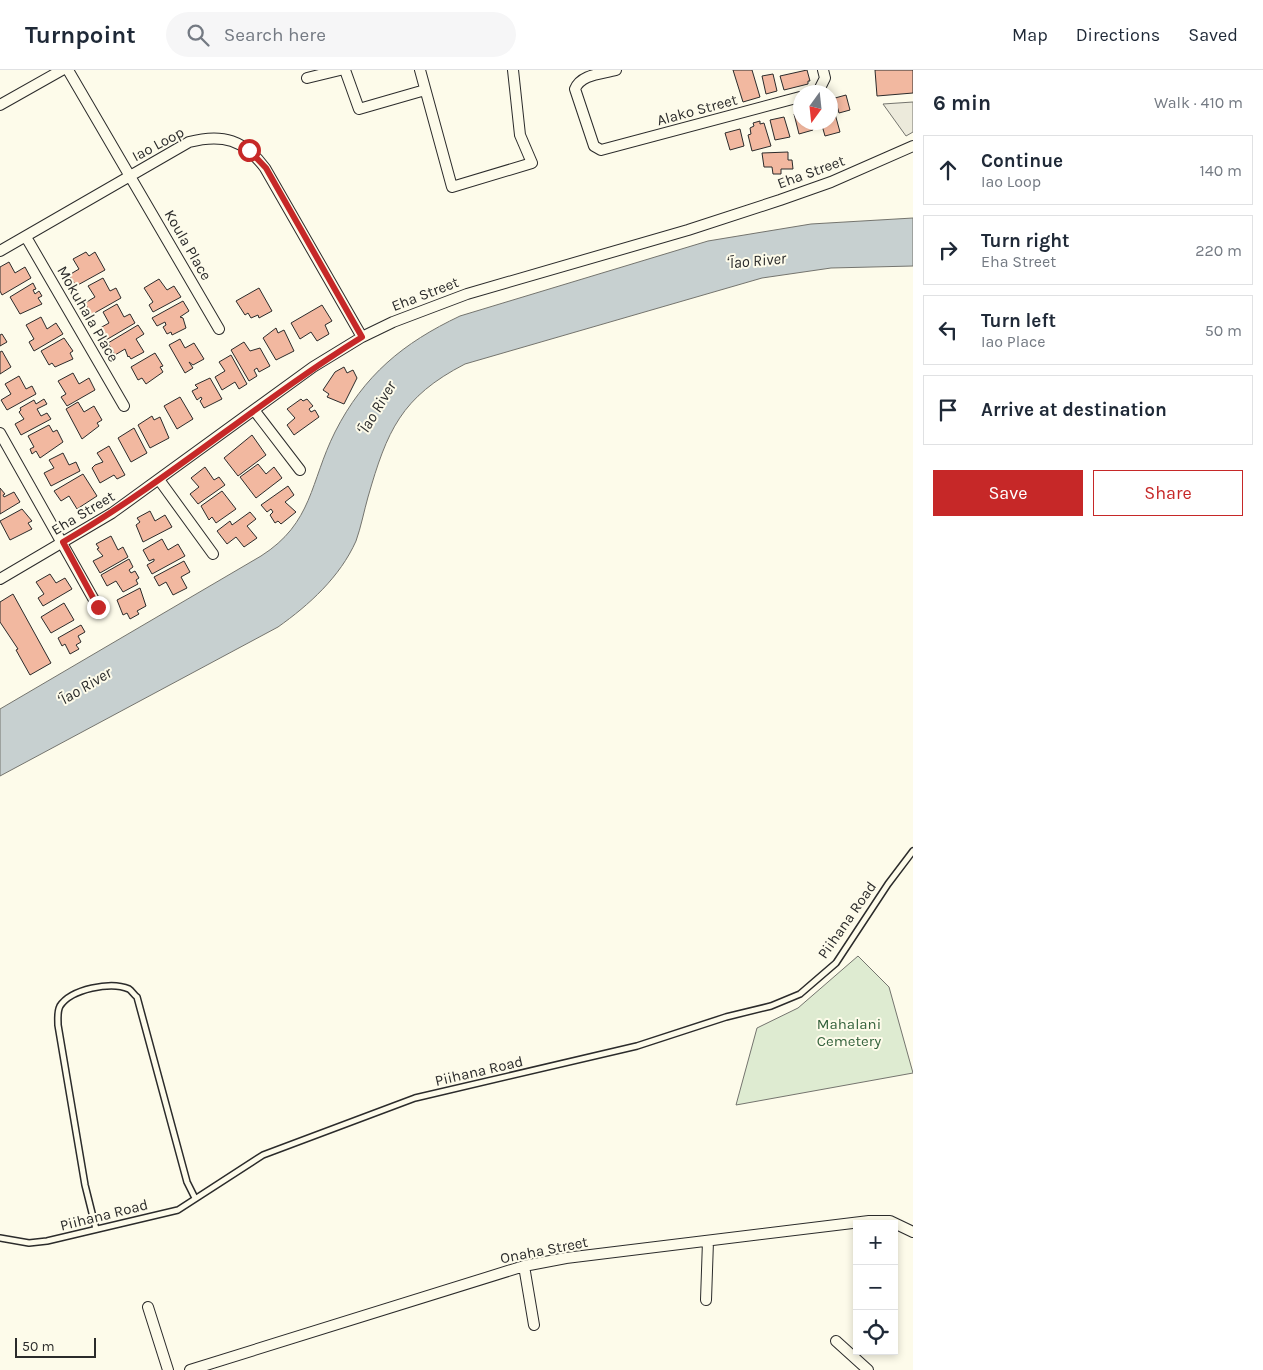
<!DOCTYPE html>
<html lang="en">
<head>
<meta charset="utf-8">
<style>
  body { margin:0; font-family:Karla,sans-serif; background:#f6f6f7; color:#1f2937 }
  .controls { position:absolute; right:15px; bottom:15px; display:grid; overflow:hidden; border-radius:0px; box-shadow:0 2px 8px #0003 }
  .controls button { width:45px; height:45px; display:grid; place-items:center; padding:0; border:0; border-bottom:1px solid #e0e1e3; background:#fff; color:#1f2937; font:25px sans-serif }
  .compass { position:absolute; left:793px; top:15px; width:45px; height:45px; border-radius:50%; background:#fff; box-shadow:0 2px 8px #0003; rotate:195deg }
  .scale { position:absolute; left:15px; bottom:12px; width:81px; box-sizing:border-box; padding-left:5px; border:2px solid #2b2b2b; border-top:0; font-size:14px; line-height:18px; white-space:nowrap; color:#2b2b2b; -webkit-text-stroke:4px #fdfbea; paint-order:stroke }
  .stop { position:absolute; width:15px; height:15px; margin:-11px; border:4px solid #c62828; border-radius:50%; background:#fff }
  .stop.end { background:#c62828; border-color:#fff; box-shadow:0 1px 5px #0008 }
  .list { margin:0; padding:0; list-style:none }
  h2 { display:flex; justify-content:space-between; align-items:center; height:65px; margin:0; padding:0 20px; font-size:21px }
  h2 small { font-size:16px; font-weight:400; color:#747a83 }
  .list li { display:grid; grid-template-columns:32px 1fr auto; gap:15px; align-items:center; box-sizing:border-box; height:70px; margin:0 10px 10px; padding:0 10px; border:1px solid #e0e1e3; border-radius:0px }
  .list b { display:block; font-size:19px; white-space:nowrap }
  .list p { margin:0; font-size:16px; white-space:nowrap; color:#747a83 }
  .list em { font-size:16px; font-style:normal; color:#747a83 }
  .actions { display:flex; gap:10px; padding:15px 20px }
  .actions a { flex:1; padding:11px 0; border:1px solid #c62828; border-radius:0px; text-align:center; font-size:18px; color:#c62828 }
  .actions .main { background:#c62828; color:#fff }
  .icon { flex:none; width:28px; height:28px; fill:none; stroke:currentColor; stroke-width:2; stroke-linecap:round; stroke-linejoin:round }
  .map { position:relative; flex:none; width:913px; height:1300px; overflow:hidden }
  header { display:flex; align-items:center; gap:30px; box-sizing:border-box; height:70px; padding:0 25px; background:#fff; border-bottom:1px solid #e0e1e3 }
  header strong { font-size:24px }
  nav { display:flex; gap:28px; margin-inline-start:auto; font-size:18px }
  .search { width:350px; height:45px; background:#f6f6f7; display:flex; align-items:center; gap:12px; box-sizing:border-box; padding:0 18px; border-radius:28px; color:#747a83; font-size:19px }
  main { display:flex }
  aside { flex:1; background:#fff }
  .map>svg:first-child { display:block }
</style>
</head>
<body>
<header>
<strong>Turnpoint</strong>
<div class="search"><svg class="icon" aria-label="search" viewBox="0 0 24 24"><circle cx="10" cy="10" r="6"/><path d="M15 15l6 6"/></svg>Search here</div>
<nav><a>Map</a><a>Directions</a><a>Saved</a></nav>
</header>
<main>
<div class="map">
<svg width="913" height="1300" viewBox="0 0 913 1300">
  <rect width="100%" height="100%" fill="#fdfbea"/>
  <!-- green -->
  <path fill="#deebd1" stroke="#74746e" d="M858 886 889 917 913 1003 736 1035 757 958 798 938Z"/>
  <!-- parking -->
  <path fill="#eceadb" stroke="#74746e" d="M913 32V62L906 66 883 34Z"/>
  <!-- water -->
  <path fill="#c7d0d0" stroke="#74746e" d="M913 148V196L831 198 762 208 465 294C401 327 387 361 368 427 364 441 361 457 356 471 340 507 309 535 278 557L0 706V639L261 486C313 453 310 412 335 362 364 305 403 273 460 246L708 171 811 154Z"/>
  <!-- building -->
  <path fill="#f2b8a0" stroke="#2b2b2b" d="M733 0H752L760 27 743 32Z
    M807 0 810 11H808V14L784 20 780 6Z
    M875 0H913V23L877 26Z
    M773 4 777 21 766 24 762 6Z
    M846 25 850 40 839 43 835 28Z
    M832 33 840 62 825 66 821 52H830Z
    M800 42V52H811L813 60 799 64 794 44Z
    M784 47 790 67 775 70 770 50Z
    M760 51V54L764 53 771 76 752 81 748 65 751 64 750 58 754 56 753 53Z
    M740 59 744 76 730 80 725 63Z
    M788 82V90H792L793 99H781V104H773L772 97H764L762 83Z
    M86 182 89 186 95 182 105 200 76 216 69 205 79 199 73 189Z
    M9 192 15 203 25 197 31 208 2 225 0 221V197Z
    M103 208 110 221 116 218 121 228 91 245 85 233 95 227 88 216Z
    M159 209 167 220 174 216 181 227 153 242 149 235 153 232 144 218Z
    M33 213 36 219 33 220 35 224 39 221 42 226 38 228 42 234 20 244 10 227Z
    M259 218 272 241 259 248 258 245 251 248 248 243 245 245 236 231Z
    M183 231 189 241 180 247 183 248 186 258 172 265 171 262 167 264 163 257 166 255 165 252 157 256 152 248Z
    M117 234 124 247 130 244 135 253 106 270 100 258 109 253 103 242Z
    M322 235 332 251 325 255 329 264 317 271 311 262 300 269 291 253Z
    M41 247 47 259 56 253 63 264 34 281 29 272 34 269 26 255Z
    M138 255 144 264 136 269 144 282 131 289 129 286 128 287 125 279 115 285 108 273Z
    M276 258 278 263 284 260 294 281 276 290 263 268Z
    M2 264 7 272 0 276V265Z
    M64 268 73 281 70 283 73 289 55 297 52 293 49 295 41 281Z
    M180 269 185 278 194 273 204 289 193 295 189 292 193 298 185 303 169 275Z
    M244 272 250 281 260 278 270 296 259 302 257 298 254 300 257 306 249 311 231 280Z
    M2 281 11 297 0 304V282Z
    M155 283 163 296 160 297 163 302 146 314 142 308 138 310 131 297Z
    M231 285 247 314 239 319 235 312 222 320 215 307 225 301 219 292Z
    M344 297 347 303 353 300 357 308 344 334 327 327 329 324 323 320 335 302Z
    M73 303 79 314 89 308 95 320 67 336 61 327 66 324 58 311Z
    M19 306 26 319 32 316 36 324 7 340 1 330 11 324 5 314Z
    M210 308 222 329 204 338 200 331 202 329 201 327 197 330 192 321 198 318 195 315Z
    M180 327 193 349 177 359 164 336Z
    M44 329 47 334 37 339 41 346 47 343 51 349 21 365 15 354 24 349 19 342 21 340 20 338 34 330 36 334Z
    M301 329 303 331 307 329 313 336 309 339 311 342 315 340 319 347 294 365 287 355 295 348 287 339Z
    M78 332 84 342 94 336 102 350 97 353 99 356 82 369 66 339Z
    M152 346 154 350 160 347 169 368 150 378 138 355Z
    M49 355 53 362 57 360 63 372 40 388 36 381 32 384 30 379 34 377 28 366Z
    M134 358 147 383 131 392 118 368Z
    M252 365 266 385 238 406 224 388Z
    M109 376 125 405 117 409 114 405 100 413 92 398 95 395 103 392 97 383Z
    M63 383 69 395 76 392 80 401 51 416 44 403 54 398 49 390Z
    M258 394 266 404 274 397 282 408 256 428 240 407Z
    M205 397 214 410 219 407 225 415 198 434 190 424 199 417 191 408Z
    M83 404 97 426 77 439 69 426 61 431 54 421Z
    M288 416 294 425 285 432 296 442 281 454 278 451 275 453 270 445 273 442 271 439 267 442 261 435Z
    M0 418 5 424 3 425 4 427 14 422 20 432 0 444Z
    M222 421 236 439 216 453 212 447 209 450 201 436Z
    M22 439 32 451 28 453 32 459 10 470 0 451Z
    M150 441 155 451 165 445 172 457 143 472 136 455 140 452 137 448Z
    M250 442 256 449 247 456 257 468 244 477 236 467 227 474 217 461 230 451 232 455Z
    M111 466 118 480 123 477 128 487 100 503 93 491 103 486 97 479 99 478 96 474Z
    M162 469 168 480 178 474 185 486 152 504 147 495 154 491V489L149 491 143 480Z
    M129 489 133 497 129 500 131 503 135 501 139 508 136 510 138 514 123 522 116 511 107 516 101 505Z
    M184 491 190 502 181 507 187 518 173 525 166 512 159 516 154 507Z
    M50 504 56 513 65 508 72 519 43 536 38 528 44 524 36 512Z
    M140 518 146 536 137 541 139 544 130 549 127 543 123 545 117 530Z
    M13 524 51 593 30 605 16 580 18 579 0 552V532Z
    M64 533 74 550 51 563 41 547Z
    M81 555 85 562 78 566 81 572 76 575 79 579 70 584 65 574 62 576 58 568Z"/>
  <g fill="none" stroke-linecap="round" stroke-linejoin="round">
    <defs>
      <path id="lane" d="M96 1159 85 1115 58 955C58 948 57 942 60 936 71 919 111 911 129 919 132 921 134 925 137 927L187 1112 195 1128
        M0 1168 29 1173 47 1171 178 1140 263 1085 415 1028 637 976 726 947 771 936 800 924 836 893 888 814 913 781"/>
      <path id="street" d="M68 0 219 259
        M345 0 359 39 425 20
        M420 0 452 117 532 93 520 65 513 0
        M616 0C602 4 581 4 575 19L594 76 601 80 800 27
        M307 8 340 0
        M818 22 825 8 823 0
        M0 35 62 0
        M26 167 124 336
        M0 181 189 72C223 63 244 70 265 98L362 267
        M254 340 300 400
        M0 363 98 537
        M160 411 213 484
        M0 509 112 443 313 297 362 267 393 252 467 224 688 160 780 130 831 112 913 76
        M524 1196 534 1255
        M706 1230 708 1171
        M148 1237 168 1300
        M836 1271 868 1300
        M190 1300 524 1196 566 1188 869 1151H890L913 1162"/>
    </defs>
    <!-- lane casing -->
    <use href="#lane" stroke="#2b2b2b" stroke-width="8"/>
    <!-- street casing -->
    <use href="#street" stroke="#2b2b2b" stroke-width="12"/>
    <!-- lane -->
    <use href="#lane" stroke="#fdfbea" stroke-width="5"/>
    <!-- street -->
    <use href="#street" stroke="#fdfbea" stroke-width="10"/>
  </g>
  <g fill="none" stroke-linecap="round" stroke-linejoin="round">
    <!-- route -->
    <path stroke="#c62828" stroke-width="6" d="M98 537 63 472C168 411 259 331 362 267L266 98 249 80"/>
  </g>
  <g text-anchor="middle" stroke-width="4" stroke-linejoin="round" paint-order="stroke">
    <!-- street labels -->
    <g font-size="15" fill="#2b2b2b" stroke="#fdfbea">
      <text transform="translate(697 40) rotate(-15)" y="5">Alako Street</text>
      <text transform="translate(158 74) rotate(-28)" y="5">Iao Loop</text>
      <text transform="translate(811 102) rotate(-20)" y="5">Eha Street</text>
      <text transform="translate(188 175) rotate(60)" y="5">Koula Place</text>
      <text transform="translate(425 224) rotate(-21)" y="5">Eha Street</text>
      <text transform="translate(88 244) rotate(60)" y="5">Mokuhala Place</text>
      <text transform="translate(83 443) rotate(-31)" y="5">Eha Street</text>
      <text transform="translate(847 850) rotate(-55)" y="5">Piihana Road</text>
      <text transform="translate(479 1001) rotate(-13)" y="5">Piihana Road</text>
      <text transform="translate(104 1145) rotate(-14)" y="5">Piihana Road</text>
      <text transform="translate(544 1180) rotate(-11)" y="5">Onaha Street</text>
    </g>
    <!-- park labels -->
    <g font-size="15" fill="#34623c" stroke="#fdfbea">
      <text x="849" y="959">Mahalani<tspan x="849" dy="17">Cemetery</tspan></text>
    </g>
    <!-- water labels -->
    <g font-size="16" font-style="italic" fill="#2b2b2b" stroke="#fdfbea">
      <text transform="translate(756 190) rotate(-5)" y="6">ʻĪao River</text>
      <text transform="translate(376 338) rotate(-59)" y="6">ʻĪao River</text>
      <text transform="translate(84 616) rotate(-31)" y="6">ʻĪao River</text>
    </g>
  </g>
</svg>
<div class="controls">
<button>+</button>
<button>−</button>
<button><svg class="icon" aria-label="locate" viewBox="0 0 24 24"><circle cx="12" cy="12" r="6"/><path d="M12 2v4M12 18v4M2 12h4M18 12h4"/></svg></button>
</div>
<svg class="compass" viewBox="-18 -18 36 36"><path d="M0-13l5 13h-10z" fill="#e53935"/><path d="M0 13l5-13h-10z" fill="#747a83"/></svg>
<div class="scale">50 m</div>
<div class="stop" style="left:249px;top:80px"></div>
<div class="stop end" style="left:98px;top:537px"></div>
</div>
<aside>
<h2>6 min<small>Walk · 410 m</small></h2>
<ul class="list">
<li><svg class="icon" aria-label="ahead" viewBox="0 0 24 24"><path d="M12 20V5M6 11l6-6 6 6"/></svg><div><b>Continue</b><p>Iao Loop</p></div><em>140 m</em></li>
<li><svg class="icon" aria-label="right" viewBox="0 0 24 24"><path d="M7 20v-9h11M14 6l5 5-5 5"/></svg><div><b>Turn right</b><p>Eha Street</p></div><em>220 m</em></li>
<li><svg class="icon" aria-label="left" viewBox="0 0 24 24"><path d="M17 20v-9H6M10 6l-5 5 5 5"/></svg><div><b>Turn left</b><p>Iao Place</p></div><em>50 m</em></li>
<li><svg class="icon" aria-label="arrive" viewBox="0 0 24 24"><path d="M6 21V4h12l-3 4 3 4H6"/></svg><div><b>Arrive at destination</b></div></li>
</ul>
<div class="actions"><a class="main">Save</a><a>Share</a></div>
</aside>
</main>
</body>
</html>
